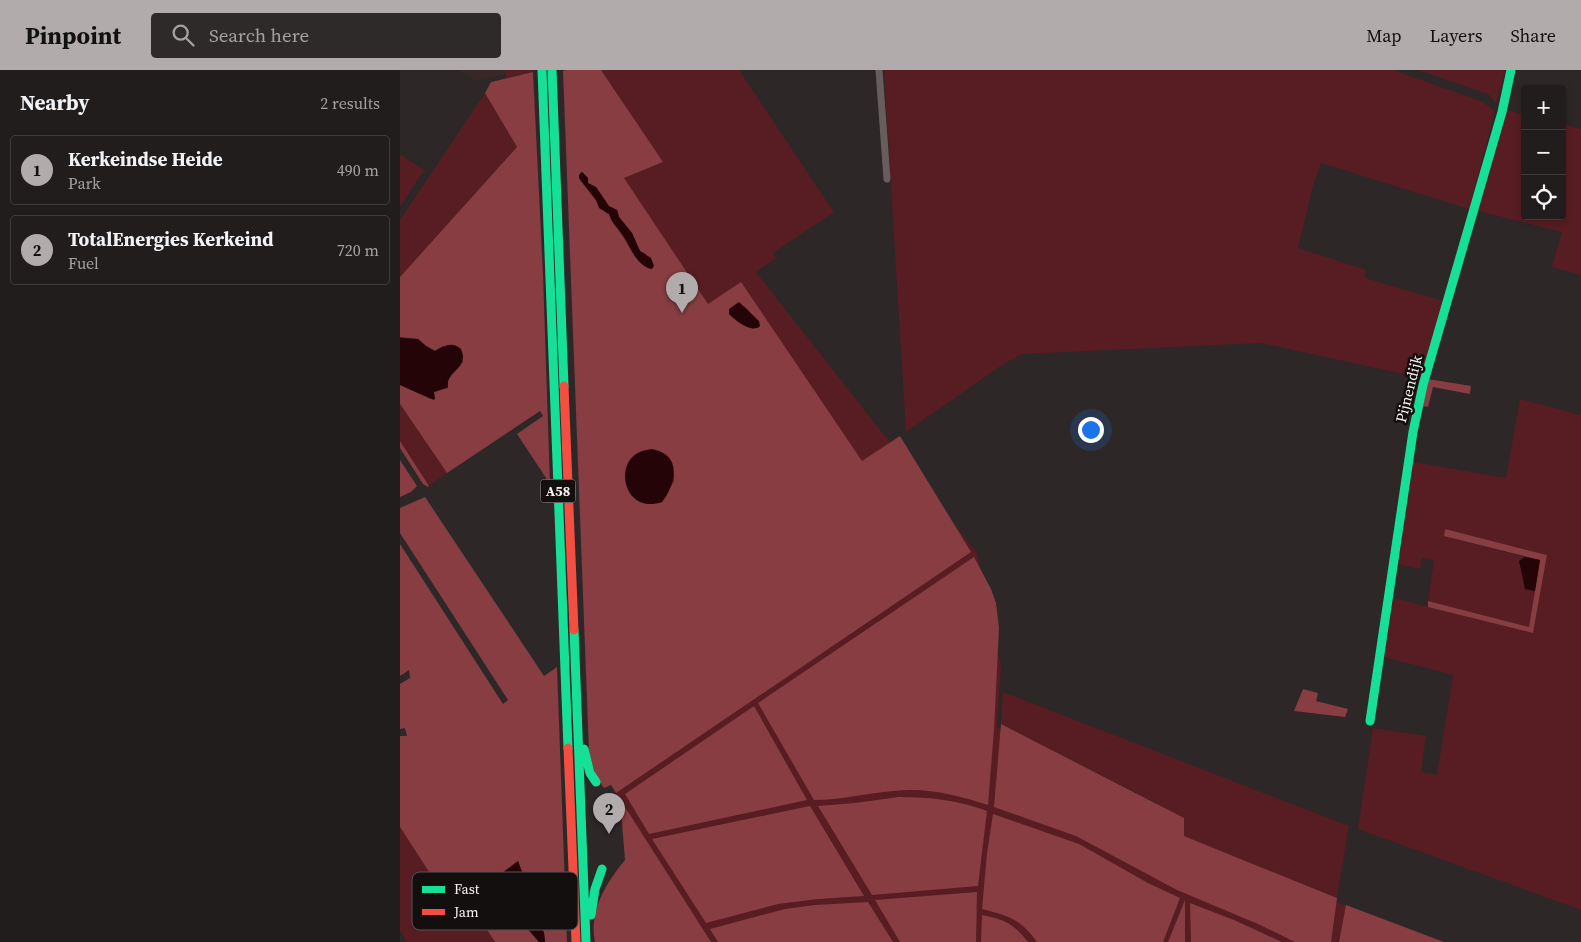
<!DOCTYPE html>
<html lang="en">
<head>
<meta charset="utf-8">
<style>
  body { margin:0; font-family:"Source Serif 4",serif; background:#2e2a2a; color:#f1f3f6 }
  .controls { position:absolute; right:15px; top:15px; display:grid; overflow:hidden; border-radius:5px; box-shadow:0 2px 8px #0003 }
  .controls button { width:45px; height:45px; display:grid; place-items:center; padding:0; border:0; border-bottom:1px solid #3f3b3b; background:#221d1d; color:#f1f3f6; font:25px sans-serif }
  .you { position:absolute; left:690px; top:359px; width:18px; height:18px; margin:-12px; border:4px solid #fff; border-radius:50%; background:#1a73e8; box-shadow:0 0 0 8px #1a73e833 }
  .badge { display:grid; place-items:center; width:32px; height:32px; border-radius:50%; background:#b2abab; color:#111; font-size:16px; font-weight:700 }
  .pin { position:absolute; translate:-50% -41px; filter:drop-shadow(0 1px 2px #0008) }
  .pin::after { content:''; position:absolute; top:26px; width:18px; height:15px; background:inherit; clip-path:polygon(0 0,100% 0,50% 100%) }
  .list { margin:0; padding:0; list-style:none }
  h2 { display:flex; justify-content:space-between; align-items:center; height:65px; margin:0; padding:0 20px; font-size:21px }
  h2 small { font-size:16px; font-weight:400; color:#a2a2a4 }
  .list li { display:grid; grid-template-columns:32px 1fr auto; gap:15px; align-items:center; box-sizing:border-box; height:70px; margin:0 10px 10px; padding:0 10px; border:1px solid #3f3b3b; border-radius:5px }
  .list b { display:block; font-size:19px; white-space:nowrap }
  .list p { margin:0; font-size:16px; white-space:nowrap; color:#a2a2a4 }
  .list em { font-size:16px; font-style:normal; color:#a2a2a4 }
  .icon { flex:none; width:28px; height:28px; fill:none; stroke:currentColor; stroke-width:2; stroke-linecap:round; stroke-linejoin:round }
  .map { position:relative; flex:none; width:1181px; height:872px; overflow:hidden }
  header { display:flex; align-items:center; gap:30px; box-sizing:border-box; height:70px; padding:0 25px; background:#b2abab; color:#111 }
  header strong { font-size:24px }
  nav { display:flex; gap:28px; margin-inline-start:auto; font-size:18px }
  .search { width:350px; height:45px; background:#2e2a2a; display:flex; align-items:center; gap:12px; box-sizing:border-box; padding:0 18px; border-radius:5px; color:#a2a2a4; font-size:19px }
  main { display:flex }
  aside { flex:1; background:#221d1d }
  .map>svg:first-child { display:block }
</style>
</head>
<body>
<header>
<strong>Pinpoint</strong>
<div class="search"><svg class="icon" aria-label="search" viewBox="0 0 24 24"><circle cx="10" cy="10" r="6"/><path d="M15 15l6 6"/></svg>Search here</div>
<nav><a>Map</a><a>Layers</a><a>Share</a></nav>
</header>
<main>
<aside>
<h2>Nearby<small>2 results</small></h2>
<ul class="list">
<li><span class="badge">1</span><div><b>Kerkeindse Heide</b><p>Park</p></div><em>490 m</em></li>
<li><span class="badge">2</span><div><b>TotalEnergies Kerkeind</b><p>Fuel</p></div><em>720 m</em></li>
</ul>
</aside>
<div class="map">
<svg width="1181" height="872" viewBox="0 0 1181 872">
  <rect width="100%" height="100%" fill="#2d2727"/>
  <!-- built -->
  <path fill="#382727" d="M57 0H128L77 11Z"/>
  <!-- green -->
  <path fill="#571d22" d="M105 0H133V2L106 8Z
    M185 0 228 40 201 0H339L434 142 373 183 376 188 356 202 577 483 601 597 597 657 781 773 1042 872H203L237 771 194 675Z
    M484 0H993L1083 32 1095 41 1069 139 921 93 913 116 898 178 966 200 965 208 1043 231 1022 308 861 273 623 284 605 293 506 362Z
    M1018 0H1106L1096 33 1088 24Z
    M85 23 117 77 0 207V150Z
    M1102 39 1125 45V146H1162V54L1181 59V205L1152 197 1162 162 1075 140Z
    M0 84 24 100 0 137Z
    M1120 329 1181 345V840L958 759 973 658 1026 666 1021 702 1037 705 1053 605 984 587 993 528 1133 563 1147 485 1045 459 1044 466 1125 487 1121 489 1125 519 1135 521 1129 557 1028 531 1034 490 1022 488 1020 499 998 494 1013 392 1106 408Z
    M0 334 47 403 29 416 0 371Z
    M603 622 949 756 937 828 784 766 758 734 601 654Z
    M0 757 55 842 57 844 71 835 95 872H7L0 861Z"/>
  <!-- forest -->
  <path fill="#873d41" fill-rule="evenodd" d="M167 0H201L263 92 224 108 308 234 341 212 462 391 500 366 571 482 216 723 211 715 204 718 196 707 189 682 163 1ZM182 102 188 108V113L196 117 208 136 217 140 219 147 232 163 240 181 246 184 250 199C235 191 231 178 222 165 217 157 212 153 209 144L206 143 180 110V103ZM344 236 350 242 353 259 342 253ZM274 403V411L262 432 245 434Z
    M133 2 143 204 150 414 117 364 143 346 140 341 47 403 0 334V315L31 329 34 322 48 318C46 305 59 301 63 291L43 276 35 281 26 276 18 269 0 267V207L117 77 85 23 91 12Z
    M1028 309 1071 316 1070 324 1033 317 1028 337 1022 336Z
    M0 371 29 416 28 417 23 414 0 378Z
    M0 390 17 416 11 422 0 427Z
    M25 427 144 606 157 597 167 872H145L144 863 118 791 123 854 139 872H95L71 835 57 844 55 842 0 757V666H7L5 658 0 659V614L10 608 9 600 0 606V474L103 634 108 630 0 463V438Z
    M1045 459 1147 485 1133 563 1028 537V531L1129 557 1140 490 1044 466Z
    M574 487 591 519 596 533 599 558 594 660 588 735C557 725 526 717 494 721 467 723 441 730 414 730L358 633Z
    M903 619 918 623 916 631 948 639 945 647 894 641Z
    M354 636 407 730 249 764 225 724Z
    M601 654 784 748V766L937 828 931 872H895L858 854 777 820 676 766 594 737Z
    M499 727C530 727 558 730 587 741L578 816 472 825 418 736 455 733Z
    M220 729 311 872H195C194 866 193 859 194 852 196 829 211 807 225 790Z
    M410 736 464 826 418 829 378 834 306 853 252 769Z
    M593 744 679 774 748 813 780 828 763 872H637C620 848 608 846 582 839L587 783Z
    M577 822 576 872H500L475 830Z
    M785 830V872H768Z
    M468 832 493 872H318L310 859 385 839 415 835Z
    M790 833 834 850 882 872H791Z
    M946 835 1044 872H939Z
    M582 845C604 849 614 854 628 872H581Z"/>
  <!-- water -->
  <path fill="#240406" d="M182 102 188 108V113L196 117 209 136 217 140 219 147 232 163 240 181 251 188 254 196 252 199C237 196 231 179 224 167 219 159 212 154 209 144L199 138 196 130 179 108V105Z
    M339 232 359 251 360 256C352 264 336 251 329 244V239Z
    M0 268 18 269 26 276 35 281C44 276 52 271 61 279 70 299 45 300 48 317L34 322 35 328 34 330 0 315Z
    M252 379C256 380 260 381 263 383 282 393 272 420 262 432 224 445 213 393 240 382 244 380 248 380 252 379Z
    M1125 487 1140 490 1135 521 1125 519 1119 491Z
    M118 791 144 863 145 872H139L130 861 124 857 98 806Z"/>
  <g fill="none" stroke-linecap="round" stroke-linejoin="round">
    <!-- street -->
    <path stroke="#685d5d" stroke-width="7" d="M479 0 487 109"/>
    <!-- fast -->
    <path stroke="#16e098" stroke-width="9" d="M142 0 168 678
      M152 0 164 316
      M174 560 186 872
      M970 651 1013 362 1023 315 1102 42 1111 0
      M184 679 190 703 196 712
      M191 845 195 819 202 799"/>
    <!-- jam -->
    <path stroke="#f24e42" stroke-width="9" d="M164 316 174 560
      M168 678 176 872"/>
  </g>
  <g text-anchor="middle" stroke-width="5" stroke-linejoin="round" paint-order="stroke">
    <!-- shield labels -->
    <rect fill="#140f0f" stroke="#b5aeae" stroke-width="1" x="140.5" y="409.5" width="35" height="23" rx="4"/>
    <g font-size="14" font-weight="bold" fill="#faf2f2">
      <text x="158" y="426">A58</text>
    </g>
    <!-- street labels -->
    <g font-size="15" fill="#faf2f2" stroke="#140f0f">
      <text transform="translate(1009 319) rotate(-76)" y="5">Pijnendijk</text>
    </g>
  </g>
  <!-- legend -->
  <rect x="12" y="802" width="166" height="58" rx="8" fill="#140f0f" stroke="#595353" stroke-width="1"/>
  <rect x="22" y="816" width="23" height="7" fill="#16e098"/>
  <rect x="22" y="839" width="23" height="6" fill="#f24e42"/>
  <g font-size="14" fill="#faf2f2">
    <text x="54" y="824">Fast</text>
    <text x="54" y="847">Jam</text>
  </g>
</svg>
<div class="controls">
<button>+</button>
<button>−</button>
<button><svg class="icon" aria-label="locate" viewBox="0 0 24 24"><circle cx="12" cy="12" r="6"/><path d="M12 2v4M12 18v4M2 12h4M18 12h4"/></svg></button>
</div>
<div class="you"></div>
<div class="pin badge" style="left:282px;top:243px">1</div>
<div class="pin badge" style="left:209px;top:764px">2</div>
</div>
</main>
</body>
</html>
